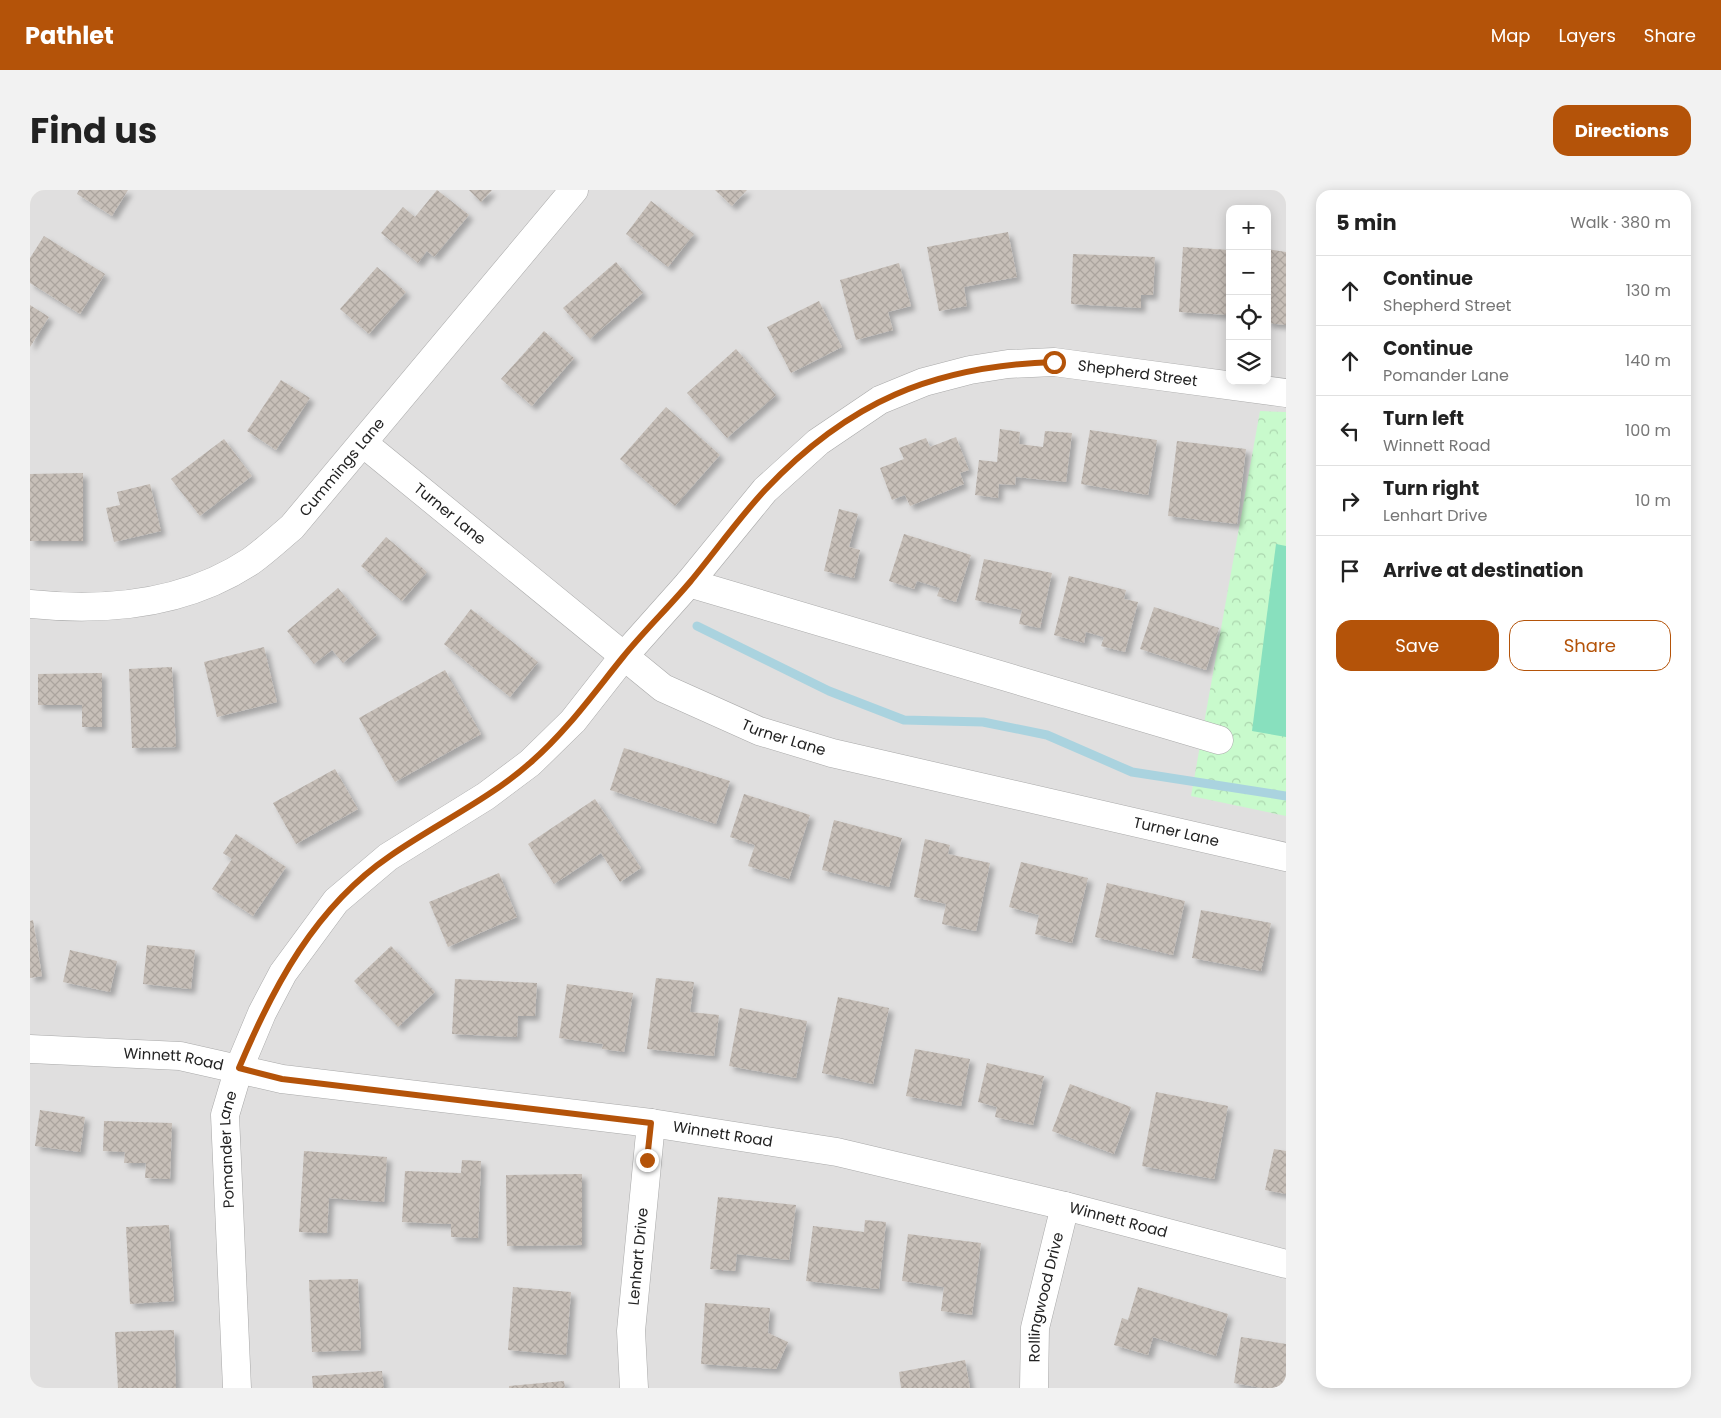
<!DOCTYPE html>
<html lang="en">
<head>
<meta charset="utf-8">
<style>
  body { margin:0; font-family:Poppins,sans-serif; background:#f2f2f2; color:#222 }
  .controls { position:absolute; right:15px; top:15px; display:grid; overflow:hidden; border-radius:10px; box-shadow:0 2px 12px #0003 }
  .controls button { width:45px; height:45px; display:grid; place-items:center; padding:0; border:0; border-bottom:1px solid #e0e0e0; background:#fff; color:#222; font:25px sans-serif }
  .stop { position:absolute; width:15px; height:15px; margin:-11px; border:4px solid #b45309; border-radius:50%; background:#fff }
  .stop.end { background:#b45309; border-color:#fff; box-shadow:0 1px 5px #0008 }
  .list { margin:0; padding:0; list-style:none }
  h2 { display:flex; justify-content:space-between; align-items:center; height:65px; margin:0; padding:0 20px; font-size:21px }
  h2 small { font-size:16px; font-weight:400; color:#767676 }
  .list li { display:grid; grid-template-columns:32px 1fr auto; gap:15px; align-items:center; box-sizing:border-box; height:70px; padding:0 20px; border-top:1px solid #e0e0e0 }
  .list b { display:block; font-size:19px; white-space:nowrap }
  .list p { margin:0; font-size:16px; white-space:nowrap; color:#767676 }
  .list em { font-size:16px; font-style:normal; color:#767676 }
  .actions { display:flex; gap:10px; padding:15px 20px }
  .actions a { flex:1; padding:11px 0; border:1px solid #b45309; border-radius:15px; text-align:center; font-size:18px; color:#b45309 }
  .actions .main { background:#b45309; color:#fff }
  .icon { flex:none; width:28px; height:28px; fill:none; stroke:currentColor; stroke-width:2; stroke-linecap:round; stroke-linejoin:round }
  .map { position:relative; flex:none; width:1256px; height:1198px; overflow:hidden; border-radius:15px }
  header { display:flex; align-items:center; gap:30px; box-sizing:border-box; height:70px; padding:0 25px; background:#b45309; color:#fff }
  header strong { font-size:24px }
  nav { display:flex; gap:28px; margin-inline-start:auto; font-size:18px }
  .intro { display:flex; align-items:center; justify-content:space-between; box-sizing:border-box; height:120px; padding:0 30px }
  h1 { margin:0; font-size:35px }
  .button { padding:12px 22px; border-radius:15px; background:#b45309; color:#fff; font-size:18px; font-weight:700 }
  main { display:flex; gap:30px; padding:0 30px }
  aside { flex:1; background:#fff; border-radius:15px; box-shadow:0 2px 12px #0003 }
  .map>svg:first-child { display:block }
</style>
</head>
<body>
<header>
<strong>Pathlet</strong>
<nav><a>Map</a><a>Layers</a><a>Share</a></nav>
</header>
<div class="intro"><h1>Find us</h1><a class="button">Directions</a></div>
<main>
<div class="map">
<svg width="1256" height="1198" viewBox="0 0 1256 1198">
  <defs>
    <pattern id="park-crowns" width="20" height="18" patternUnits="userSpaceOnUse" patternTransform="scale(1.25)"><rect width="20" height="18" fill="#c8facc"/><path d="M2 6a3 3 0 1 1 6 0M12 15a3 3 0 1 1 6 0" fill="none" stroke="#acd6af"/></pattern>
    <pattern id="building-cross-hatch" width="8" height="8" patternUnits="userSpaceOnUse" patternTransform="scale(1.25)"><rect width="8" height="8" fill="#c7bfb8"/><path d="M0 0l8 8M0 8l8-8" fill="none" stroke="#aba49e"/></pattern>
    <filter id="shadow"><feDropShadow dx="4.5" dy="4.5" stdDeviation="2.5" flood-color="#0004"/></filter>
  </defs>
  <rect width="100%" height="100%" fill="#f2efe9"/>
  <!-- residential -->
  <path fill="#e0dfdf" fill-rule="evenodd" d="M0 0H1256V1198H0ZM1200 19H1237V191H1200Z"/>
  <!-- park -->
  <path fill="url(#park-crowns)" d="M1230 221 1256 222V626L1161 606Z"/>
  <!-- pitch -->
  <path fill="#88e0be" d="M1246 354 1256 356V547L1222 541Z"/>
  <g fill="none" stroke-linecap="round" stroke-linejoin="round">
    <!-- stream -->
    <path stroke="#aad3df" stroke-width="9" d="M667 436 799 501 874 530 953 532 1017 545 1102 582 1256 606"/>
  </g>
  <!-- building -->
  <path fill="url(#building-cross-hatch)" filter="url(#shadow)" d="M49 0H98L82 26 47 4Z
    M407 0 439 25 404 67 397 61 388 73 351 43 373 17 385 27Z
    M439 0H462L451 12Z
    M685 0H717L702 16Z
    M621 11 664 44 638 77 596 44Z
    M978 42 987 87 934 97 937 116 909 121 897 57Z
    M14 46 75 84 50 124 0 93V68Z
    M1153 57 1200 60V125L1149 122Z
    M1237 59 1256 62V135L1237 133Z
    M1043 64 1125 67 1123 105H1111V118L1041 114Z
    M586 72 613 103 560 149 533 118Z
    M869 73 881 116 858 122 863 140 826 150 810 90Z
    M347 77 376 102 339 144 310 119Z
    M789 111 812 157 761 183 737 137Z
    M0 115 19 127 0 157Z
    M514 141 544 168 502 216 471 189Z
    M706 159 746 205 697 248 657 203Z
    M251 190 280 208 246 260 217 241Z
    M636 217 690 265 645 316 590 269Z
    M970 239 990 242 989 254 1013 257 1015 241 1042 243 1036 292 986 287 985 295 969 294 968 308 945 305 949 270 967 272Z
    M1060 240 1127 250 1118 305 1051 294Z
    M926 247 939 280 930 283 934 294 880 316 875 305 862 310 850 278 874 269 869 258 896 248 900 257Z
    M194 249 222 286 170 326 141 289Z
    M1147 251 1216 259 1207 334 1138 326Z
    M53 283V351H0V284Z
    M120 294 131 341 84 352 76 318 90 315 87 302Z
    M809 319 828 324 819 357 830 360 824 388 794 381Z
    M874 344 941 365 926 412 907 406 910 398 887 391 884 399 859 391Z
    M356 347 397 382 372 411 331 376Z
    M954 369 1022 383 1010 438 989 434 992 420 945 410Z
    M1039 386 1096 400 1094 409 1108 412 1095 462 1071 456 1074 447 1056 442 1054 453 1024 445Z
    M308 398 347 445 313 473 302 460 284 474 257 441Z
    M1124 417 1189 438 1176 480 1110 459Z
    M441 419 508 472 480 507 414 454Z
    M234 457 247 512 187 527 174 472Z
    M142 477 146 557 102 558 99 479Z
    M415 480 451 544 365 592 329 528Z
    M72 483V537H52V515H8V484Z
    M594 558 700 591 686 634 580 600Z
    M305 579 328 619 266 654 243 613Z
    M714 604 780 625 759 689 718 676 725 655 700 647Z
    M565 609 611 678 590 692 571 663 524 694 498 654Z
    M804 630 872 648 859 697 792 680Z
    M206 644 256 677 223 726 182 699 202 669 193 663Z
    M895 649 920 655 918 664 960 673 946 741 912 734 916 714 884 707Z
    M991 672 1058 688 1042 753 1005 744 1009 725 979 717Z
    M469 683 487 727 418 757 399 712Z
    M1077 693 1155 711 1143 765 1065 747Z
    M1171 720 1241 733 1231 781 1162 768Z
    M3 730 12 786 0 788V731Z
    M117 755 165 760 161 799 113 794Z
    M361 756 405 802 368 837 324 791Z
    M40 760 87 771 80 802 33 792Z
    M626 788 664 792 660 822 689 825 684 866 617 859Z
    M425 789 507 793 505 826H488L487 847 422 844Z
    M537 794 603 803 594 862 572 859 573 854 529 848Z
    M808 807 859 818 843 894 792 883Z
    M710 818 777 831 766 888 699 876Z
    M885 859 940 869 931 916 876 906Z
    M957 873 1014 886 1003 935 965 927 967 917 948 912Z
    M1040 894 1101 917 1084 964 1022 941Z
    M1126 902 1198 916 1184 989 1112 976Z
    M10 920 55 927 50 962 5 956Z
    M74 931 142 933 140 989 115 988 116 973H94L95 962 73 961Z
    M1244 959 1256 961V1004L1235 1000Z
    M274 961 357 967 354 1012 299 1008 297 1043 269 1042Z
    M432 970 451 971 448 1048 421 1047V1034L372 1032 375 981 431 983Z
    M552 984V1055L477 1056 476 985Z
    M688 1007 766 1015 759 1070 707 1064 705 1081 680 1079Z
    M835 1030 856 1032 849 1099 776 1091 783 1036 834 1042Z
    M139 1035 144 1111 100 1114 96 1037Z
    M878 1044 951 1053 942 1125 911 1121 914 1097 872 1091Z
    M328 1089 331 1160 282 1162 279 1090Z
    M483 1097 541 1102 536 1165 478 1160Z
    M1108 1097 1198 1124 1186 1166 1123 1147 1118 1165 1084 1155 1092 1128 1098 1130Z
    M675 1113 740 1118 738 1143 758 1152 746 1179 671 1174Z
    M144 1140 146 1198H88L85 1142Z
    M1211 1147 1256 1154V1198H1232L1204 1193Z
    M935 1170 940 1198H871L869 1182Z
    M352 1181 354 1198H283L282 1186Z
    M534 1191 535 1198H479V1196Z"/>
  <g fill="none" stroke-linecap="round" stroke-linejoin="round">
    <defs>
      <g id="minor">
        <path id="s1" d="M333 253 633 498 729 541 802 563 1256 667"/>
        <path d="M659 393 1189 550"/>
        <path id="s2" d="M0 414C77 422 155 415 221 371 235 361 249 348 262 337L544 0"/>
        <path id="s3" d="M0 859 150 866 252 889 621 933 807 962 1035 1016 1256 1074"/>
        <path id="s4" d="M207 1198 195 925 209 878 232 823 253 783 306 711 358 667 456 606 500 573 543 531 594 466 659 393 735 300 788 252 850 210 894 192 940 180 978 174 1024 172 1256 203"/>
        <path id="s5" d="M604 1198 601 1141 621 933"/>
        <path id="s6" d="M1004 1198 1005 1138 1035 1016"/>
      </g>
    </defs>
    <!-- minor casing -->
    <use href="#minor" stroke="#a9a9a9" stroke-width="29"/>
    <!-- minor -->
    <use href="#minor" stroke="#fff" stroke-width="28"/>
  </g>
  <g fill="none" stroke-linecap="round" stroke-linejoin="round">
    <!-- route -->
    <path stroke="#b45309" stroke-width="6" d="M617 970 621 933 252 889 209 878C243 797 285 717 360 666 406 634 458 610 500 573 536 542 563 504 593 467 614 441 638 418 660 392 685 362 708 329 735 300 818 212 903 176 1024 172"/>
  </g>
  <g text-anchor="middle" stroke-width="5" stroke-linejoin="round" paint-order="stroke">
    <!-- street labels -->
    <g font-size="15" fill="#222" stroke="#fff">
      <text dy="5" stroke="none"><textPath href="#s4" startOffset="1526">Shepherd Street</textPath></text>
      <text dy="5" stroke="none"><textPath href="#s2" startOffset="361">Cummings Lane</textPath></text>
      <text dy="5" stroke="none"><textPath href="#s1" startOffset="112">Turner Lane</textPath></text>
      <text dy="5" stroke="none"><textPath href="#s1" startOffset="518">Turner Lane</textPath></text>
      <text dy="5" stroke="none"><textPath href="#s1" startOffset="922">Turner Lane</textPath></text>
      <text dy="5" stroke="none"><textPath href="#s3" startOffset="144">Winnett Road</textPath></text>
      <text dy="5" stroke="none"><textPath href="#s3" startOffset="699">Winnett Road</textPath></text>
      <text dy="5" stroke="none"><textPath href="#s4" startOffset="239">Pomander Lane</textPath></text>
      <text dy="5" stroke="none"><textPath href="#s3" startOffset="1104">Winnett Road</textPath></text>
      <text dy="5" stroke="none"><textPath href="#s5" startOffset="132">Lenhart Drive</textPath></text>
      <text dy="5" stroke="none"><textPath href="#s6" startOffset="92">Rollingwood Drive</textPath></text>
    </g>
  </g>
</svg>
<div class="controls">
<button>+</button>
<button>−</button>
<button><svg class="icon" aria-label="locate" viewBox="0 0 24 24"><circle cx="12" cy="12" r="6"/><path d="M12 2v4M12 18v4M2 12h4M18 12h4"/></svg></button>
<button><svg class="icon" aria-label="layers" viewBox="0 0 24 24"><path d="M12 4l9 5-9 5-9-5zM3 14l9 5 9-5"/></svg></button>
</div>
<div class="stop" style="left:1024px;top:172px"></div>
<div class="stop end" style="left:617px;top:970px"></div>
</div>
<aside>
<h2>5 min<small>Walk · 380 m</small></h2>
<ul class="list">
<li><svg class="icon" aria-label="ahead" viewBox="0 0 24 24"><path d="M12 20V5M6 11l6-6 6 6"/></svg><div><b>Continue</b><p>Shepherd Street</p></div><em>130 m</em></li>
<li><svg class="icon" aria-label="ahead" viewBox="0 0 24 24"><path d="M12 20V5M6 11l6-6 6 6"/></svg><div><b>Continue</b><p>Pomander Lane</p></div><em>140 m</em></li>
<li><svg class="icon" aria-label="left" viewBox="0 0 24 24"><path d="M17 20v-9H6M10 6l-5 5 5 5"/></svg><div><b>Turn left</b><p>Winnett Road</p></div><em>100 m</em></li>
<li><svg class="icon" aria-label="right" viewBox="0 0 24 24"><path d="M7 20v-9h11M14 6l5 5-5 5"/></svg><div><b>Turn right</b><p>Lenhart Drive</p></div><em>10 m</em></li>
<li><svg class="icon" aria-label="arrive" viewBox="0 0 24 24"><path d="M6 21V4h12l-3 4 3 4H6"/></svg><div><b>Arrive at destination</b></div></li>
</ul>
<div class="actions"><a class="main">Save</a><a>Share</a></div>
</aside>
</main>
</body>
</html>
